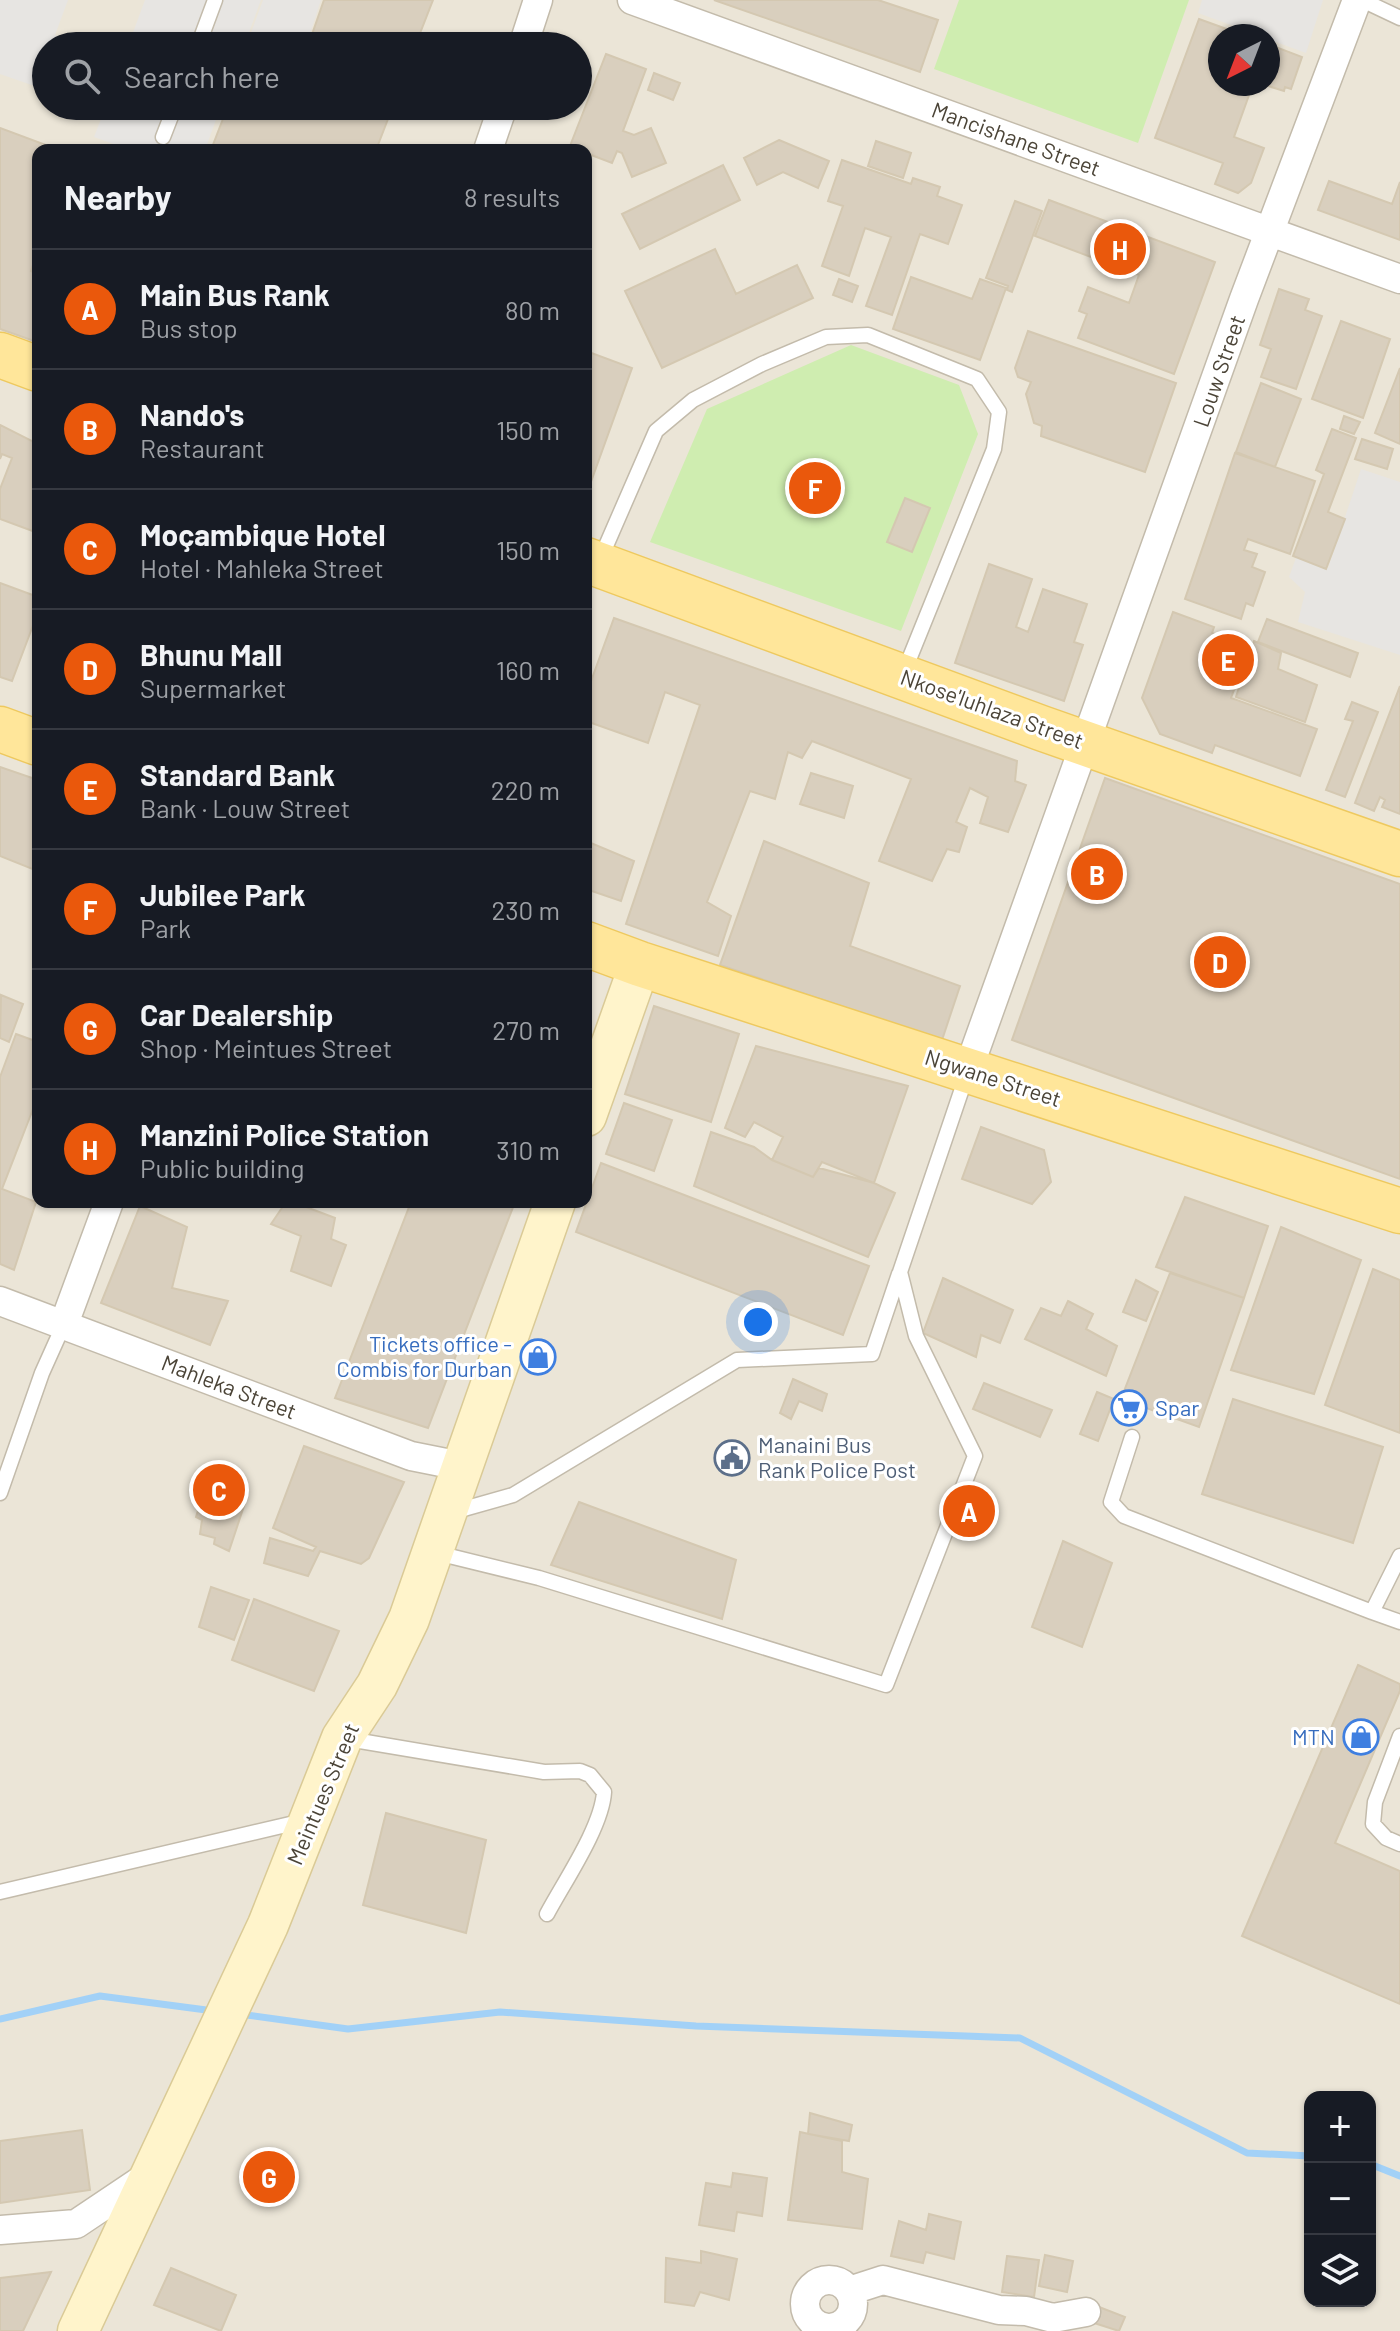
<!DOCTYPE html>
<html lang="en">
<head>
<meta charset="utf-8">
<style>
  body { margin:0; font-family:Barlow,sans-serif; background:#20242c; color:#f1f3f6 }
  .controls { position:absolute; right:24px; bottom:24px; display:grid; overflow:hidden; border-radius:16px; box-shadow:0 2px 6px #0004 }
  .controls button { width:72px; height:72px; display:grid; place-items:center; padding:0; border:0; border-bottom:2px solid #363941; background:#171b24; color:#f1f3f6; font:40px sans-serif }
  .compass { position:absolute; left:1208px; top:24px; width:72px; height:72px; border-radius:50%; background:#171b24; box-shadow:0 2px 6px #0004; rotate:222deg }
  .you { position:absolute; left:758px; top:1322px; width:28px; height:28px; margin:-20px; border:6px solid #fff; border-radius:50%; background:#1a73e8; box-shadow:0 0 0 12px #1a73e833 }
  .badge { display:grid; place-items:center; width:52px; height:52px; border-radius:50%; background:#ea580c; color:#fff; font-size:26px; font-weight:700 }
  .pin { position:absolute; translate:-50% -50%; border:4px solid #fff; box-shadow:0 2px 8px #0006 }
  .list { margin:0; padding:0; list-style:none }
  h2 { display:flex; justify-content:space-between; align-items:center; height:104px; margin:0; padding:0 32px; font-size:34px }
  h2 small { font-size:26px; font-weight:400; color:#9ea1a6 }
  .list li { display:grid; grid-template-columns:52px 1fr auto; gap:24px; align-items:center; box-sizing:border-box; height:120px; padding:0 32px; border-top:2px solid #363941 }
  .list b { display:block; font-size:30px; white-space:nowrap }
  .list p { margin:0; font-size:26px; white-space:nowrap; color:#9ea1a6 }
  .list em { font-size:26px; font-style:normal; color:#9ea1a6 }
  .icon { flex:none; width:44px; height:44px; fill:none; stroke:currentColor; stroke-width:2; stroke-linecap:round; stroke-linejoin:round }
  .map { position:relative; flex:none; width:1400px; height:2331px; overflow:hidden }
  .search { position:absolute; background:#171b24; box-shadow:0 2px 6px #0004; left:32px; top:32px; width:560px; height:88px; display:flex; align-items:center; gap:20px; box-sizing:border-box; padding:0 28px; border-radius:44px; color:#9ea1a6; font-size:30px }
  .panel { position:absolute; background:#171b24; box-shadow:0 2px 6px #0004; left:32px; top:144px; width:560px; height:1064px; border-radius:16px }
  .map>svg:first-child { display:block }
</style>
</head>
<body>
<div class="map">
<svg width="1400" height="2331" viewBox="0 0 1400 2331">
  <rect width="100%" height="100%" fill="#f6f3ea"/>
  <!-- residential -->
  <path fill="#ebe5d7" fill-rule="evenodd" d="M0 0H1400V2331H0ZM1220 36H1268V84H1220ZM46 46H578V106H46ZM38 150H586V1202H38ZM1310 2097H1370V2301H1310Z"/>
  <!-- green -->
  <path fill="#cfedb0" d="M959 0H1189L1138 143 934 69Z
    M851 345 959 385 978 434 901 631 650 542 707 409Z"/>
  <!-- parking -->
  <path fill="#e7e5e2" d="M0 0H68L55 35 83 46H46V90L0 74Z
    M145 0H261L244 46H128Z
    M263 0H321L306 46H246Z
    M1202 0H1323L1306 53 1268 39V36H1261L1198 13Z
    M106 106H221L205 150H130L94 137Z
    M1361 469 1400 482V655L1298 622 1305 592 1289 577 1296 558 1328 568Z"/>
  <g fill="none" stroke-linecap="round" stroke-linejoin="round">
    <!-- stream -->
    <path stroke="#a2d1f7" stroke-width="7" d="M239 2014 348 2029 500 2012 696 2026 1020 2038 1247 2153 1310 2156
      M0 2019 100 1996 214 2011
      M1370 2164 1400 2176"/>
  </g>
  <!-- building -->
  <path fill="#d9cfbe" stroke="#d4c8b1" stroke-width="2" d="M324 0H433L415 46H308Z
    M714 0H878L938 20 920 72Z
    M1199 19 1246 36H1220V84H1253L1234 137 1264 148 1251 183 1238 193 1215 184 1223 163 1155 138Z
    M1268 44 1302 57 1291 89 1285 87 1284 91 1265 85 1268 84Z
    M606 54 646 69 623 131 634 135 651 128 666 163 632 177 622 153 617 151 612 163 586 153V150L570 146Z
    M654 73 680 83 673 100 648 90Z
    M228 106H270L286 112 288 106H393L376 150H211Z
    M0 128 59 150H38V250L31 271 38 275V331L34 341 0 329Z
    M779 140 829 161 818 188 783 172 757 185 744 158Z
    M876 141 911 153 903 178 868 166Z
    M842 160 911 184 913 178 940 187 937 196 962 205 948 244 920 234 892 315 866 306 891 237 865 228 849 276 822 266 843 206 828 201Z
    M723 165 740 200 640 249 622 214Z
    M1329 181 1392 204 1400 182V240L1318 210Z
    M1049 200 1215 262 1174 374 1078 338 1087 314 1079 311 1088 287 1129 303 1139 275 1035 236Z
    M1015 201 1042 211 1012 292 1007 290 1008 286 986 278Z
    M715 249 736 294 797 265 813 298 662 368 625 291Z
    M911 277 972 299 980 279 1006 288 980 360 893 329Z
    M839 279 858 286 852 302 833 295Z
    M1279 289 1309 299 1305 310 1322 316 1296 389 1261 377 1271 349 1260 345Z
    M1341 321 1390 339 1363 418 1312 399Z
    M1028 331 1176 383 1145 472 1041 436 1042 426 1034 423 1026 394 1031 382 1018 377 1015 368Z
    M586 351 632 368 588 490H586Z
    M1400 368V444L1375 433Z
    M1261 383 1301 399 1275 467 1236 452Z
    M1344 416 1360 422 1354 434 1340 429Z
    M0 425 38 444V533L0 519V489L12 458 2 454 0 459Z
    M1332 429 1356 438 1328 512 1345 519 1326 569 1293 556 1324 474 1316 470Z
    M1362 439 1393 449 1387 469 1355 459Z
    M1235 453 1315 481 1290 554 1248 539 1244 550 1257 554 1252 567 1265 572 1253 606 1246 603 1241 619 1185 599Z
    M905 498 930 508 912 552 887 542Z
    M989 564 1032 579 1016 627 1028 632 1043 589 1087 604 1074 642 1083 645 1064 701 955 663Z
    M0 583 38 597V612L12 681 0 677Z
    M1173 612 1214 627 1212 633 1250 647 1231 698 1317 729 1300 776 1215 745 1212 753 1160 734 1142 698Z
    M614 618 1017 761 1015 781 1026 785 1008 832 980 823 988 797 970 788 956 822 967 827 959 852 947 849 932 881 879 861 911 779 812 741 802 758 788 752 775 799 750 791 707 902 731 916 718 956 626 924 700 705 665 692 648 743 586 721V695Z
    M1267 619 1358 653 1350 677 1258 642Z
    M1254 641 1281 653 1278 669 1317 685 1305 722 1236 697Z
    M1400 686V814L1382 807 1385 800 1380 797 1374 811 1355 803Z
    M1352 702 1378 712 1345 797 1326 790 1353 721 1345 719Z
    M0 767 38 780V863L35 870 0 856Z
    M811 773 853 786 844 818 800 804Z
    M1105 778 1400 884V1179L1012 1040Z
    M586 841 634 861 621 901 586 889Z
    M764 841 869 883 850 946 960 986 942 1040 720 965Z
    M1 995 23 1004 9 1042 0 1038Z
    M654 1006 739 1034 711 1122 625 1094Z
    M16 1034 38 1042V1096L2 1189 36 1202 14 1270 0 1264V1077Z
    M756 1046 908 1086 874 1183 822 1162 813 1177 772 1160 783 1137 754 1122 745 1137 725 1128Z
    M624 1103 672 1120 654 1171 606 1154Z
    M981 1127 1044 1150 1051 1182 1032 1204 962 1179Z
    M711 1132 754 1147 772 1160 813 1177 819 1168 874 1183 895 1193 868 1257 694 1186Z
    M601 1163 869 1266 843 1335 576 1232Z
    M1185 1197 1268 1226 1244 1298 1156 1267Z
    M286 1202H293L335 1218 331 1239 346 1245 331 1286 291 1271 301 1236 271 1224Z
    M411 1202H515L428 1428 335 1398Z
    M140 1206 187 1227 172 1288 228 1301 210 1345 101 1303Z
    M1281 1227 1361 1260 1314 1394 1231 1370Z
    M1373 1269 1400 1280V1433L1325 1405Z
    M1170 1273 1244 1298 1199 1427 1121 1399Z
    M943 1278 1013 1310 1000 1343 981 1335 976 1357 923 1333Z
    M1136 1280 1158 1292 1146 1321 1123 1312Z
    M1068 1301 1093 1314 1086 1329 1117 1346 1106 1376 1025 1339 1041 1308 1061 1316Z
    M793 1379 827 1394 822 1411 799 1401 791 1419 780 1413Z
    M984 1383 1052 1410 1040 1437 973 1409Z
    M1097 1392 1114 1399 1098 1441 1080 1434Z
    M1233 1399 1383 1447 1353 1543 1202 1494Z
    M304 1446 404 1482 369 1558 361 1564 320 1551 308 1576 264 1563 270 1538 313 1551 316 1547 273 1528Z
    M211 1468 245 1480 239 1495 246 1500 229 1551 214 1544 215 1538 200 1534 202 1520 196 1517Z
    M579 1502 736 1560 722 1619 551 1565Z
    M1063 1541 1112 1563 1082 1647 1032 1627Z
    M211 1587 249 1600 234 1640 199 1627Z
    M254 1599 339 1631 314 1691 232 1660Z
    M1358 1665 1400 1684V1691L1335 1843 1400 1871V2004L1242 1936Z
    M386 1813 486 1840 466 1933 363 1905Z
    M810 2113 852 2125 849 2141 808 2134Z
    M82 2130 90 2190 0 2203V2141Z
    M800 2132 842 2141V2172L868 2179 862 2229 788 2220Z
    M733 2173 767 2178 762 2216 737 2212 734 2231 699 2225 706 2183 731 2187Z
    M929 2214 961 2222 954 2259 926 2252 923 2263 891 2256 899 2221 926 2230Z
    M701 2251 737 2259 729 2300 700 2292 694 2306 665 2302 666 2258 701 2263Z
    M1045 2255 1073 2261 1067 2292 1039 2286Z
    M1007 2256 1039 2260 1034 2297 1002 2292Z
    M171 2268 236 2295 221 2331 154 2305Z
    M51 2272 23 2331H0V2278Z
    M1094 2305 1125 2317 1119 2331 1088 2321Z"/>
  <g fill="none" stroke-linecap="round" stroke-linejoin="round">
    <defs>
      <path id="lane" d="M1362 0 1400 18
        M198 46 215 0
        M163 137 175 106
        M599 562 656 431 693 400 762 364 826 337 868 335 977 379 999 412 994 449 904 672
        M1132 1437 1111 1502 1124 1516 1372 1612
        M0 1493 42 1373 64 1324
        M453 1512 513 1495 737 1360 872 1354 899 1274
        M437 1553 539 1578 886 1685 975 1456 916 1336 900 1272 967 1074
        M1400 1556 1372 1612 1400 1622
        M1400 1736 1375 1802 1373 1824 1386 1838 1400 1844
        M348 1739 544 1772 580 1771 590 1775 604 1792C602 1827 564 1882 547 1914
        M0 1892 303 1821"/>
      <path id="street" d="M632 0 1400 279
        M523 46 538 0
        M488 150 503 106
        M968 1070 1244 299 1357 0
        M0 1301 411 1456 461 1466
        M64 1324 109 1202
        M0 2230 76 2224 152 2173
        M805 2304a24 24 0 1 1 48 0a24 24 0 1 1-48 0Z
        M849 2291 883 2280 999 2310 1026 2311 1053 2318 1086 2312"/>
      <path id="secondary" d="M586 1116 640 964
        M78 2331 268 1925 342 1738 377 1685 409 1619 555 1202"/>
      <path id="primary" d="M0 355 38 369
        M586 560 1041 728 1400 854
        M0 729 38 743
        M586 944 640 964 1400 1211"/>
    </defs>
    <!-- lane casing -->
    <use href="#lane" stroke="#c3bbab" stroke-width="17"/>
    <!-- street casing -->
    <use href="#street" stroke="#c3bbab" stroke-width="31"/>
    <!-- secondary casing -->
    <use href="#secondary" stroke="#daca96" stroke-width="43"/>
    <!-- primary casing -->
    <use href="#primary" stroke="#eec95f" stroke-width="47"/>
    <!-- lane -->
    <use href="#lane" stroke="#fff" stroke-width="14"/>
    <!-- street -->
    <use href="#street" stroke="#fff" stroke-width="28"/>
    <!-- secondary -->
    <use href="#secondary" stroke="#fff4cb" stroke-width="40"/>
    <!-- primary -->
    <use href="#primary" stroke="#ffe69a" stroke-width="44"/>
  </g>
  <!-- icons -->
  <defs>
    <symbol id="shop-ring" viewBox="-11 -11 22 22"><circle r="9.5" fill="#fff" stroke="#3f7fe0" stroke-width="1.5"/><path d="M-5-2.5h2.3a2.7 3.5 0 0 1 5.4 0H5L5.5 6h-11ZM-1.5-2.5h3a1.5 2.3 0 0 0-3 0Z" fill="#3f7fe0"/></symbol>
    <symbol id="supermarket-ring" viewBox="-11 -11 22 22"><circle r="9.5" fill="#fff" stroke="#3f7fe0" stroke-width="1.5"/><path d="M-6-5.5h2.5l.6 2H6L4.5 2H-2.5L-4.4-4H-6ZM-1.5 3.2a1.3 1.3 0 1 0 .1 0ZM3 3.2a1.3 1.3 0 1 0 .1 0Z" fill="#3f7fe0"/></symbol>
    <symbol id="civic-ring" viewBox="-11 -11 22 22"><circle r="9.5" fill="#fff" stroke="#5c6f8a" stroke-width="1.5"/><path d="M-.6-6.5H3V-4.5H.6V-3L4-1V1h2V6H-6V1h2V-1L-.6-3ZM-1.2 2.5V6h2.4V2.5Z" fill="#5c6f8a"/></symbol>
  </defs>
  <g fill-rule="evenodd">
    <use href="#shop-ring" x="518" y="1337" width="40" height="40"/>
    <use href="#supermarket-ring" x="1109" y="1388" width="40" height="40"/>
    <use href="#civic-ring" x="712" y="1438" width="40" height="40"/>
    <use href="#shop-ring" x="1341" y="1717" width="40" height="40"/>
  </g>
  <g text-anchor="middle" stroke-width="6" stroke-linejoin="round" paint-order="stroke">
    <!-- street labels -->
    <g font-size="22" fill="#4b4437" stroke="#fff">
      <text transform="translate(1016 139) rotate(20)" y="8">Mancishane Street</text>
      <text transform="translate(1219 371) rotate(-71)" y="8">Louw Street</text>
      <text transform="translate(992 709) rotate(20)" y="8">Nkose'luhlaza Street</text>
      <text transform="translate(993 1078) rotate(18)" y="8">Ngwane Street</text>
      <text transform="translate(229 1387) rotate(21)" y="8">Mahleka Street</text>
      <text transform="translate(323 1794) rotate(-67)" y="8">Meintues Street</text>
    </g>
    <!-- shop labels -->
    <g font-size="22" fill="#366cbe" stroke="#fff" text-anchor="end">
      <text x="512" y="1352">Tickets office -<tspan x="512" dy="25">Combis for Durban</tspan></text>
      <text x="1155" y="1416" text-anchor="start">Spar</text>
      <text x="1335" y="1745">MTN</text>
    </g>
    <!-- service labels -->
    <g font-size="22" fill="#4e5e75" stroke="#fff" text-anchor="start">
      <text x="758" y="1453">Manaini Bus<tspan x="758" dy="25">Rank Police Post</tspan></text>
    </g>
  </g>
</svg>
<div class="controls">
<button>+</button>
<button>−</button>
<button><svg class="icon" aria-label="layers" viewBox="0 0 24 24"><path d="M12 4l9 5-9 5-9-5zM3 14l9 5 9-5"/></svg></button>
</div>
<svg class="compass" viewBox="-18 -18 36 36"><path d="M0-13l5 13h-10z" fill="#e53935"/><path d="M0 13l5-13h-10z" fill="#9ea1a6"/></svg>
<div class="you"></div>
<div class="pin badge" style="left:969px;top:1511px">A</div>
<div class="pin badge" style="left:1097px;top:874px">B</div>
<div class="pin badge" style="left:219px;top:1490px">C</div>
<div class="pin badge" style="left:1220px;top:962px">D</div>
<div class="pin badge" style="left:1228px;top:660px">E</div>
<div class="pin badge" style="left:815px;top:488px">F</div>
<div class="pin badge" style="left:269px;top:2177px">G</div>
<div class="pin badge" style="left:1120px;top:249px">H</div>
<div class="search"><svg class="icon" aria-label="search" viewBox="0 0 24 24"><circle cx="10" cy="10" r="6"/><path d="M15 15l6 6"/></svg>Search here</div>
<section class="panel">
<h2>Nearby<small>8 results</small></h2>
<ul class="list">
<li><span class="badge">A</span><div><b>Main Bus Rank</b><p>Bus stop</p></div><em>80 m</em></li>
<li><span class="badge">B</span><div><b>Nando's</b><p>Restaurant</p></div><em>150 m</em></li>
<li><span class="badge">C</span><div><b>Moçambique Hotel</b><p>Hotel · Mahleka Street</p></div><em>150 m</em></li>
<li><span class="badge">D</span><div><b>Bhunu Mall</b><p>Supermarket</p></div><em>160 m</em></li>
<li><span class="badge">E</span><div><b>Standard Bank</b><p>Bank · Louw Street</p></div><em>220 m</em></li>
<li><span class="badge">F</span><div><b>Jubilee Park</b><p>Park</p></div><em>230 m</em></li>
<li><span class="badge">G</span><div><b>Car Dealership</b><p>Shop · Meintues Street</p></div><em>270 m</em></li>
<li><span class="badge">H</span><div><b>Manzini Police Station</b><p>Public building</p></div><em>310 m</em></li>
</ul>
</section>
</div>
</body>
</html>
